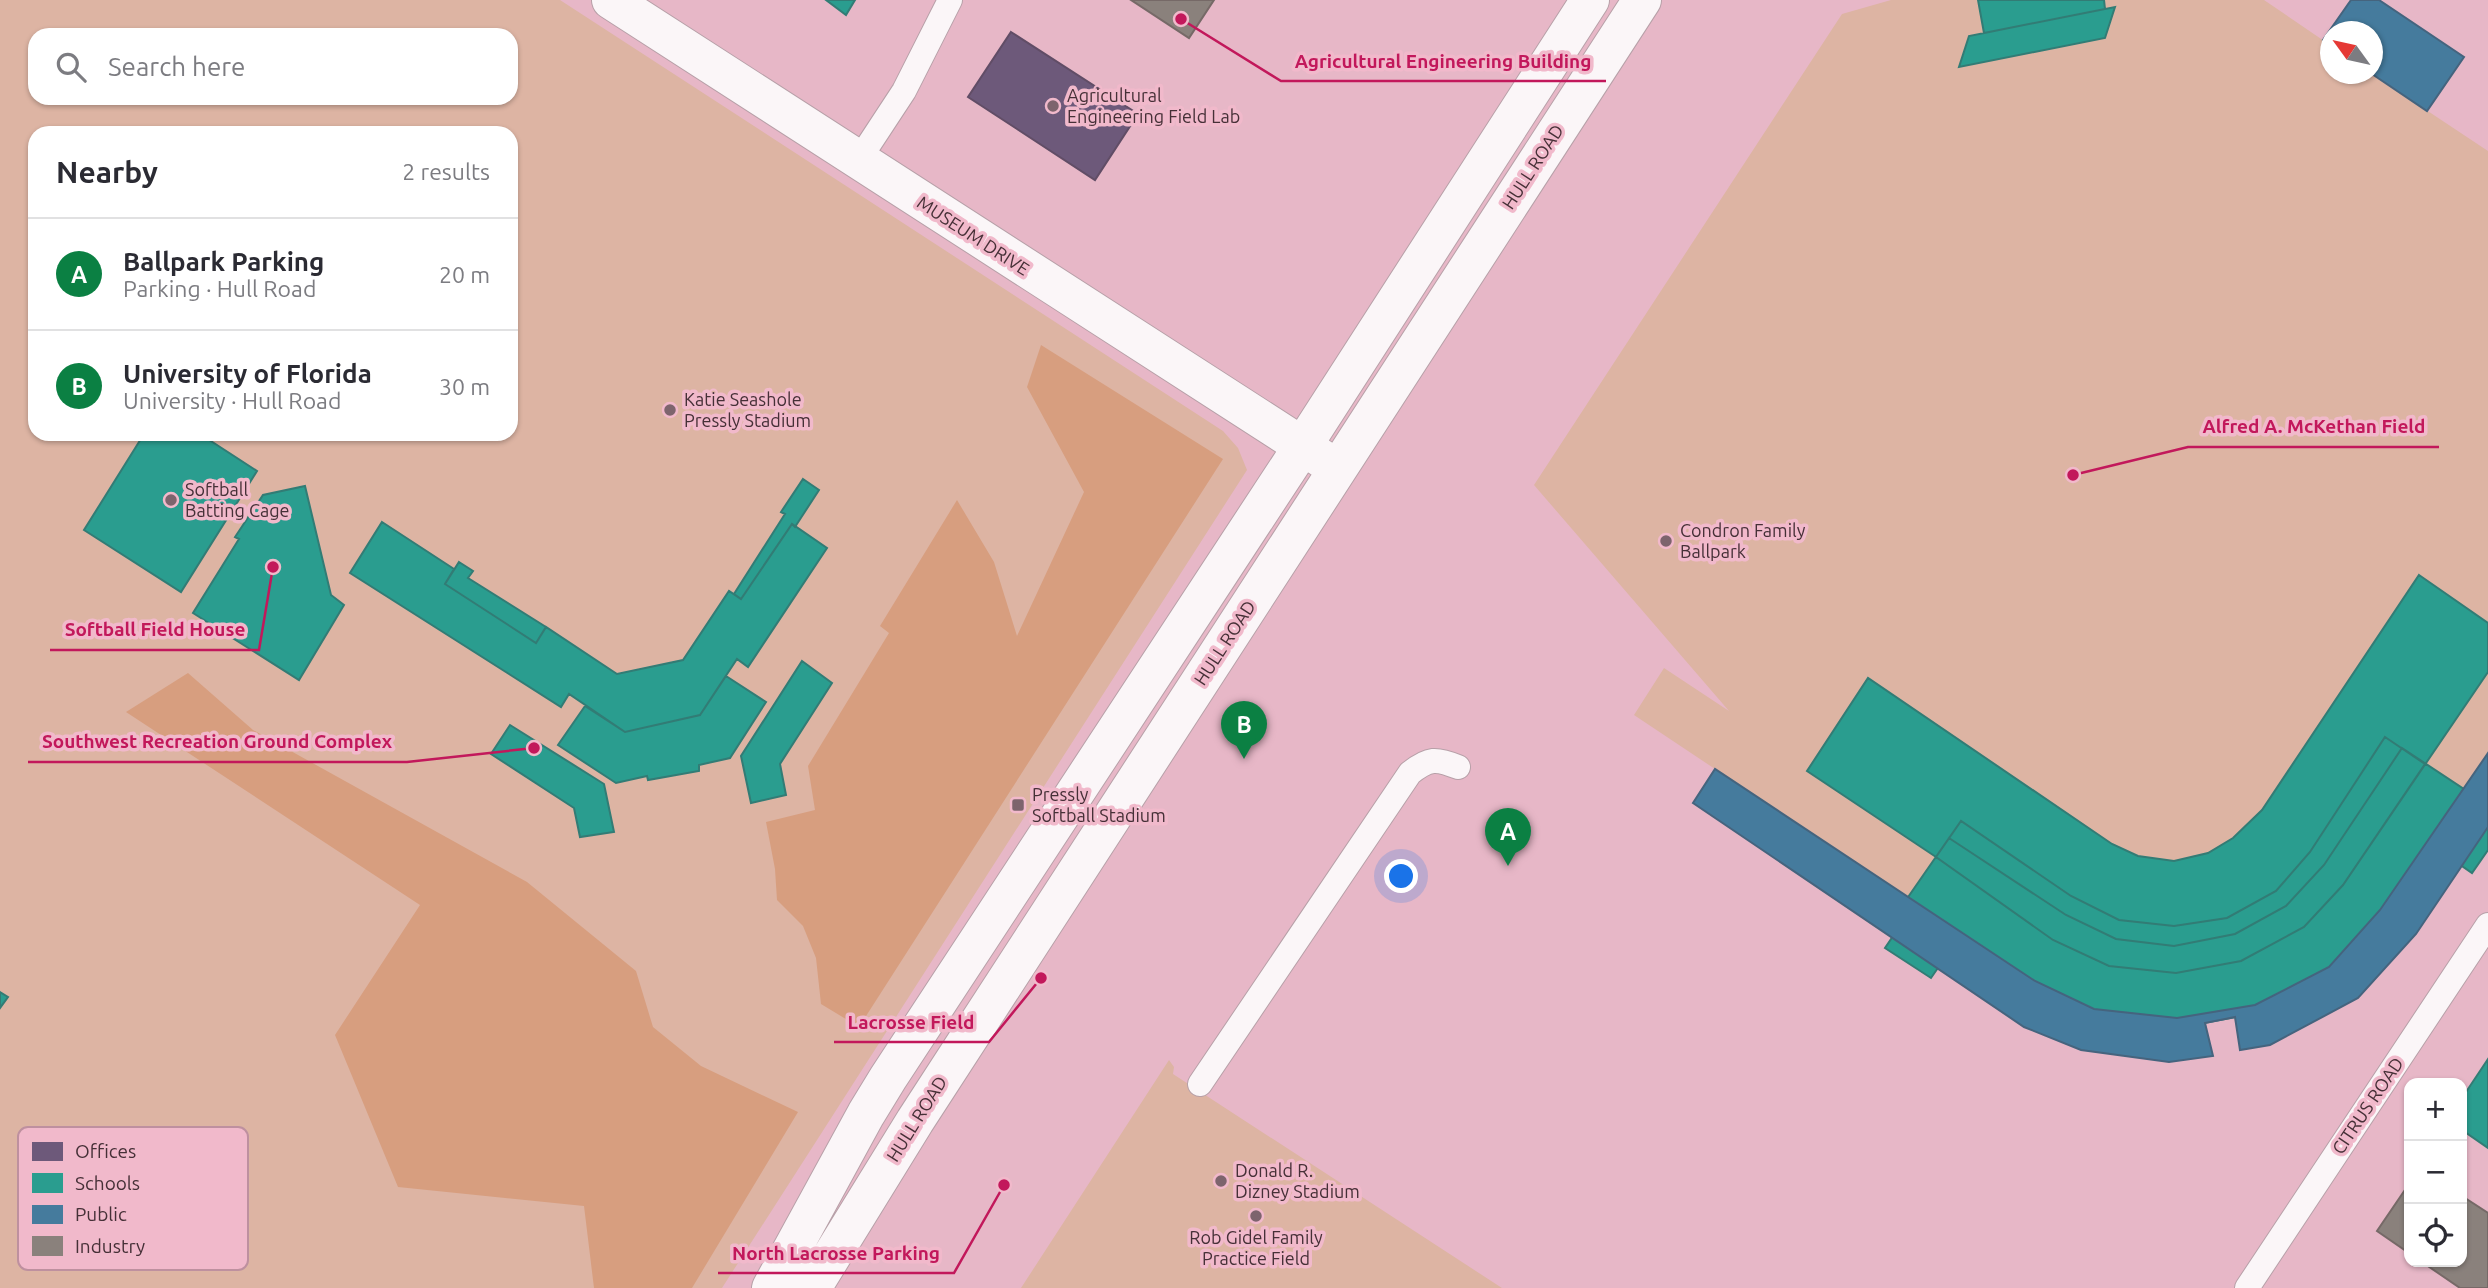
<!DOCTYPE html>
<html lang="en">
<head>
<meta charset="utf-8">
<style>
  body { margin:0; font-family:Ubuntu,sans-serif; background:#f7f7f7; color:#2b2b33 }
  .controls { position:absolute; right:21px; bottom:21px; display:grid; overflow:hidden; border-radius:14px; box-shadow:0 2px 5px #0004 }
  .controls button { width:63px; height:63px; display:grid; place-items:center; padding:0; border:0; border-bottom:2px solid #e1e1e2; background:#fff; color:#2b2b33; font:35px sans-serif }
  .compass { position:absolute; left:2320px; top:21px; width:63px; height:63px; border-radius:50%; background:#fff; box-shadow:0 2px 5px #0004; rotate:303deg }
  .you { position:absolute; left:1402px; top:877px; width:24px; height:24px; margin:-18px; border:5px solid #fff; border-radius:50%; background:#1a73e8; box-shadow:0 0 0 10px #1a73e833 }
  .badge { display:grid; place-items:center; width:46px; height:46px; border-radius:50%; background:#0b8043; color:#fff; font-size:23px; font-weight:700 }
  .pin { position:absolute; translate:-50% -58px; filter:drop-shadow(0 2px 4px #0008) }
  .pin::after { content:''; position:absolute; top:37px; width:24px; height:21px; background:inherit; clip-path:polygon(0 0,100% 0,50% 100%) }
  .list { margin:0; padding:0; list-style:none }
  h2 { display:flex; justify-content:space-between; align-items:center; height:91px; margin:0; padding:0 28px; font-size:30px }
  h2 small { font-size:23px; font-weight:400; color:#7c7c81 }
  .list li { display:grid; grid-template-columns:46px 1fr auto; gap:21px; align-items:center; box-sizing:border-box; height:112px; padding:0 28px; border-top:2px solid #e1e1e2 }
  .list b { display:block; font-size:26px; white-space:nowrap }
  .list p { margin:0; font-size:23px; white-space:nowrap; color:#7c7c81 }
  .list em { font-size:23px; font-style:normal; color:#7c7c81 }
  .icon { flex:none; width:38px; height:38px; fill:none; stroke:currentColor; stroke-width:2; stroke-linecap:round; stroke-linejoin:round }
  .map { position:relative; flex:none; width:2488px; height:1288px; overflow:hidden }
  .search { position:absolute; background:#fff; box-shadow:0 2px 5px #0004; left:28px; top:28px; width:490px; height:77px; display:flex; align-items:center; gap:18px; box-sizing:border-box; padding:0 24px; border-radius:21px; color:#7c7c81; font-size:26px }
  .panel { position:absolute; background:#fff; box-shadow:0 2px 5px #0004; left:28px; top:126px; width:490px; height:315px; border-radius:21px }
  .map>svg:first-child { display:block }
</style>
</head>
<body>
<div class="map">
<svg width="2488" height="1288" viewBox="0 0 2488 1288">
  <rect width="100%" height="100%" fill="#e4c6d0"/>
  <!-- built -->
  <path fill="#e7b7c7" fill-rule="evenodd" d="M0 0H2488V1288H0ZM2330 32H2372V74H2330ZM35 35H511V98H35ZM35 133H511V434H35ZM2409 1083H2462V1262H2409Z"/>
  <!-- green -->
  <path fill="#ddb4a3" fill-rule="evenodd" d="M0 0H560L1223 431 1238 448 1247 470 722 1288H0ZM35 35H511V98H35ZM35 133H511V434H35Z
    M1891 0H2264L2330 45V74H2372L2488 151V850L2472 873 2461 866 2416 934 2358 998 2270 1045 2240 1050 2234 1017 2205 1023 2213 1056 2169 1062 2081 1050 2024 1027 1938 969 1931 978 1885 948 1891 938 1693 803 1715 769 1634 715 1664 668 1729 711 1534 485 1842 14Z
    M1169 1060 1174 1067 1173 1074 1502 1288H1021Z"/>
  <!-- forest -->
  <path fill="#d79e7f" d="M1041 345 1223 459 859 1027 821 1004 816 958 803 926 777 900 775 869 766 822 815 810 808 766 889 633 880 626 957 500 994 562 1017 636 1084 492 1027 387Z
    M188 673 253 730 527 882 636 971 653 1027 701 1066 798 1112 692 1288H594L584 1206 398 1187 335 1035 420 905 126 712Z"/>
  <!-- offices -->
  <path fill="#6d597a" stroke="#614d66" stroke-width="2" d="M1011 32 1138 114 1095 180 968 97Z"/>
  <!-- schools -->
  <path fill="#2a9d8f" stroke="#327c75" stroke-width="2" d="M826 0H855L846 15Z
    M1978 0H2104L2105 9 1984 33Z
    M2115 7 2105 38 1959 67 1969 36Z
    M144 434H200L257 471 181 592 84 530Z
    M803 479 819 490 795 527 792 524 741 599 734 594 785 514 781 512Z
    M305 486 331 595 344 605 299 680 193 613 239 539 235 537 263 495Z
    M382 522 454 569 445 584 536 643 546 627 617 674 683 660 729 591 741 599 792 524 827 548 748 667 737 659 700 715 625 732 569 694 561 707 350 573Z
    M459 562 473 571 468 578 546 627 536 643 445 584Z
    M2419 575 2488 623V672L2343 885 2304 927 2241 961 2176 973 2109 966 2053 940 1936 857 1807 771 1868 678 2112 844 2138 856 2174 861 2208 853 2233 838 2262 810Z
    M802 661 832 683 780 764 786 795 751 803 741 756Z
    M726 676 766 702 730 758 699 765V771L648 780 647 776 616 783 558 745 585 706 625 732 700 715Z
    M510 725 604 784 614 832 580 837 574 808 491 754Z
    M2385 737 2425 764 2343 885 2304 927 2241 961 2176 973 2109 966 2053 940 1936 857 1961 821 2071 896 2119 920 2174 926 2227 918 2276 891 2310 852Z
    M2402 748 2488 805V850L2472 873 2436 848 2430 851 2387 917 2338 970 2263 1012 2177 1028 2092 1017 2032 989 1958 939 1931 978 1885 948 1912 908 1904 903 1949 838 2066 915 2116 939 2174 946 2235 934 2286 906 2324 865Z
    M0 992 8 997 0 1008Z
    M2488 1059V1148L2462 1130V1098Z"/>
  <!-- public -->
  <path fill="#457b9d" stroke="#45647e" stroke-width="2" d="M2351 0H2379L2464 57 2427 111 2372 74V32H2330V45L2323 40Z
    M2488 753V827L2416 934 2358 998 2270 1045 2240 1050 2235 1017 2205 1023 2213 1056 2169 1062 2081 1050 2024 1027 1693 803 1715 769 2035 981 2094 1009 2177 1018 2255 1005 2329 967 2380 910Z"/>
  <!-- industry -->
  <path fill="#8a817c" stroke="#766967" stroke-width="2" d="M1131 0H1214L1189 38Z
    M2409 1184V1253L2377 1231Z
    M2462 1196 2488 1213V1288H2460L2422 1262H2462Z"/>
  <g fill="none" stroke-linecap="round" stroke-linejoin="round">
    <defs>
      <path id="lane" d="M858 161 904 91 950 0
        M1200 1084 1410 773C1429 758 1436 758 1458 767
        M2247 1288 2488 925"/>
      <path id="street" d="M611 0 1324 460
        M771 1288 866 1114 888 1078 1302 447 1590 0
        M812 1288 915 1121 1642 0"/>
    </defs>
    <!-- lane casing -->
    <use href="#lane" stroke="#b7a0a8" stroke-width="26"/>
    <!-- street casing -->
    <use href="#street" stroke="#b7a0a8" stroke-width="40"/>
    <!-- lane -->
    <use href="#lane" stroke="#fbf6f8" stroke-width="24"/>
    <!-- street -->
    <use href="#street" stroke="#fbf6f8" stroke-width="38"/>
  </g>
  <!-- markers -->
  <g fill="#7d646d" stroke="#f1b9cb" stroke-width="2.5">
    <circle cx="1053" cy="106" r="7"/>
    <circle cx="670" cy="410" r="7"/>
    <circle cx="171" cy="500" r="7"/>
    <circle cx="1666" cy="541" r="7"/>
    <rect x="1011" y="798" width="14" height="14" rx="3.5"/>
    <circle cx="1221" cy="1181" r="7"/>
    <circle cx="1256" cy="1216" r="7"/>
  </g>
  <g text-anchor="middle" stroke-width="7" stroke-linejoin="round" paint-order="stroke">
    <!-- poi labels -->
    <g font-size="18" fill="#463037" stroke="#f1b9cb" text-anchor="start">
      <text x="1067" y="102">Agricultural<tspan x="1067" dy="21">Engineering Field Lab</tspan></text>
      <text x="684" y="406">Katie Seashole<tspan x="684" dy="21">Pressly Stadium</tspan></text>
      <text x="185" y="496">Softball<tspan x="185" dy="21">Batting Cage</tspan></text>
      <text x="1680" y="537">Condron Family<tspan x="1680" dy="21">Ballpark</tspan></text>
      <text x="1032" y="801">Pressly<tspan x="1032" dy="21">Softball Stadium</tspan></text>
      <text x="1235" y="1177">Donald R.<tspan x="1235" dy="21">Dizney Stadium</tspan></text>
      <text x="1256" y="1244" text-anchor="middle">Rob Gidel Family<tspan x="1256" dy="21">Practice Field</tspan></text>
    </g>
    <!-- street labels -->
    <g font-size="18" fill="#463037" stroke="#f1b9cb">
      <text transform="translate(1533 167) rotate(-57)" y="6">HULL ROAD</text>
      <text transform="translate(973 236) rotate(33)" y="6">MUSEUM DRIVE</text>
      <text transform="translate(1225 643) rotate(-57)" y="6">HULL ROAD</text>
      <text transform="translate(2368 1106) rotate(-56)" y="6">CITRUS ROAD</text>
      <text transform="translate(917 1119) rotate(-58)" y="6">HULL ROAD</text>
    </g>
  </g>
  <!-- legend -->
  <rect x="18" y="1127" width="230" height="143" rx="10" fill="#f1b9cb" stroke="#be909f" stroke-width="2"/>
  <rect x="32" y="1142" width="31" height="19" fill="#6d597a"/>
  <rect x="32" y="1173" width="31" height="20" fill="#2a9d8f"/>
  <rect x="32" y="1205" width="31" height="19" fill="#457b9d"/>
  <rect x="32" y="1236" width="31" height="20" fill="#8a817c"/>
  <g font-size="19" fill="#463037">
    <text x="75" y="1158">Offices</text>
    <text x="75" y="1190">Schools</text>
    <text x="75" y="1221">Public</text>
    <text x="75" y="1253">Industry</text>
  </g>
  <!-- callouts -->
  <path fill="none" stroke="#c2185b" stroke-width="2.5" d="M1181 19L1281 81H1606M2073 475L2188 447H2439M273 567L259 650H50M534 748L407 762H28M1041 978L989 1042H834M1004 1185L954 1273H718"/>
  <g fill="#c2185b" stroke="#f1b9cb" stroke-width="2.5">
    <circle cx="1181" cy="19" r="7"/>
    <circle cx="2073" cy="475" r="7"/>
    <circle cx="273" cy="567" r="7"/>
    <circle cx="534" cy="748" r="7"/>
    <circle cx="1041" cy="978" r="7"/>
    <circle cx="1004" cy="1185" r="7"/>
  </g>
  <g font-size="19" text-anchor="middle" font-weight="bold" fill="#c2185b" stroke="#f1b9cb" stroke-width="7" stroke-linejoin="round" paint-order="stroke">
    <text x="1443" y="68">Agricultural Engineering Building</text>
    <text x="2314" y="433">Alfred A. McKethan Field</text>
    <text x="155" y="636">Softball Field House</text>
    <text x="217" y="748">Southwest Recreation Ground Complex</text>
    <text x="911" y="1029">Lacrosse Field</text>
    <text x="836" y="1260">North Lacrosse Parking</text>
  </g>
</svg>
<div class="controls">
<button>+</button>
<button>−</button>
<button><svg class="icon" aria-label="locate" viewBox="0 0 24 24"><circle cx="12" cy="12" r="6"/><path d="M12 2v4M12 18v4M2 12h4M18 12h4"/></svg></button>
</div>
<svg class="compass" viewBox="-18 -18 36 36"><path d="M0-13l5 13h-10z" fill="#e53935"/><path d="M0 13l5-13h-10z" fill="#7c7c81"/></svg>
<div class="you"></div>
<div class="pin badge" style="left:1508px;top:866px">A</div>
<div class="pin badge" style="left:1244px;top:759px">B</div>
<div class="search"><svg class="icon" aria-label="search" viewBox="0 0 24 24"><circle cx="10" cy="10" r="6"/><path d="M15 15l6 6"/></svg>Search here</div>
<section class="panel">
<h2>Nearby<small>2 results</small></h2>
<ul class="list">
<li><span class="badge">A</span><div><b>Ballpark Parking</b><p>Parking · Hull Road</p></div><em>20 m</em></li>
<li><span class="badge">B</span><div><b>University of Florida</b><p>University · Hull Road</p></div><em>30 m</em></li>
</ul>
</section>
</div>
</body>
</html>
